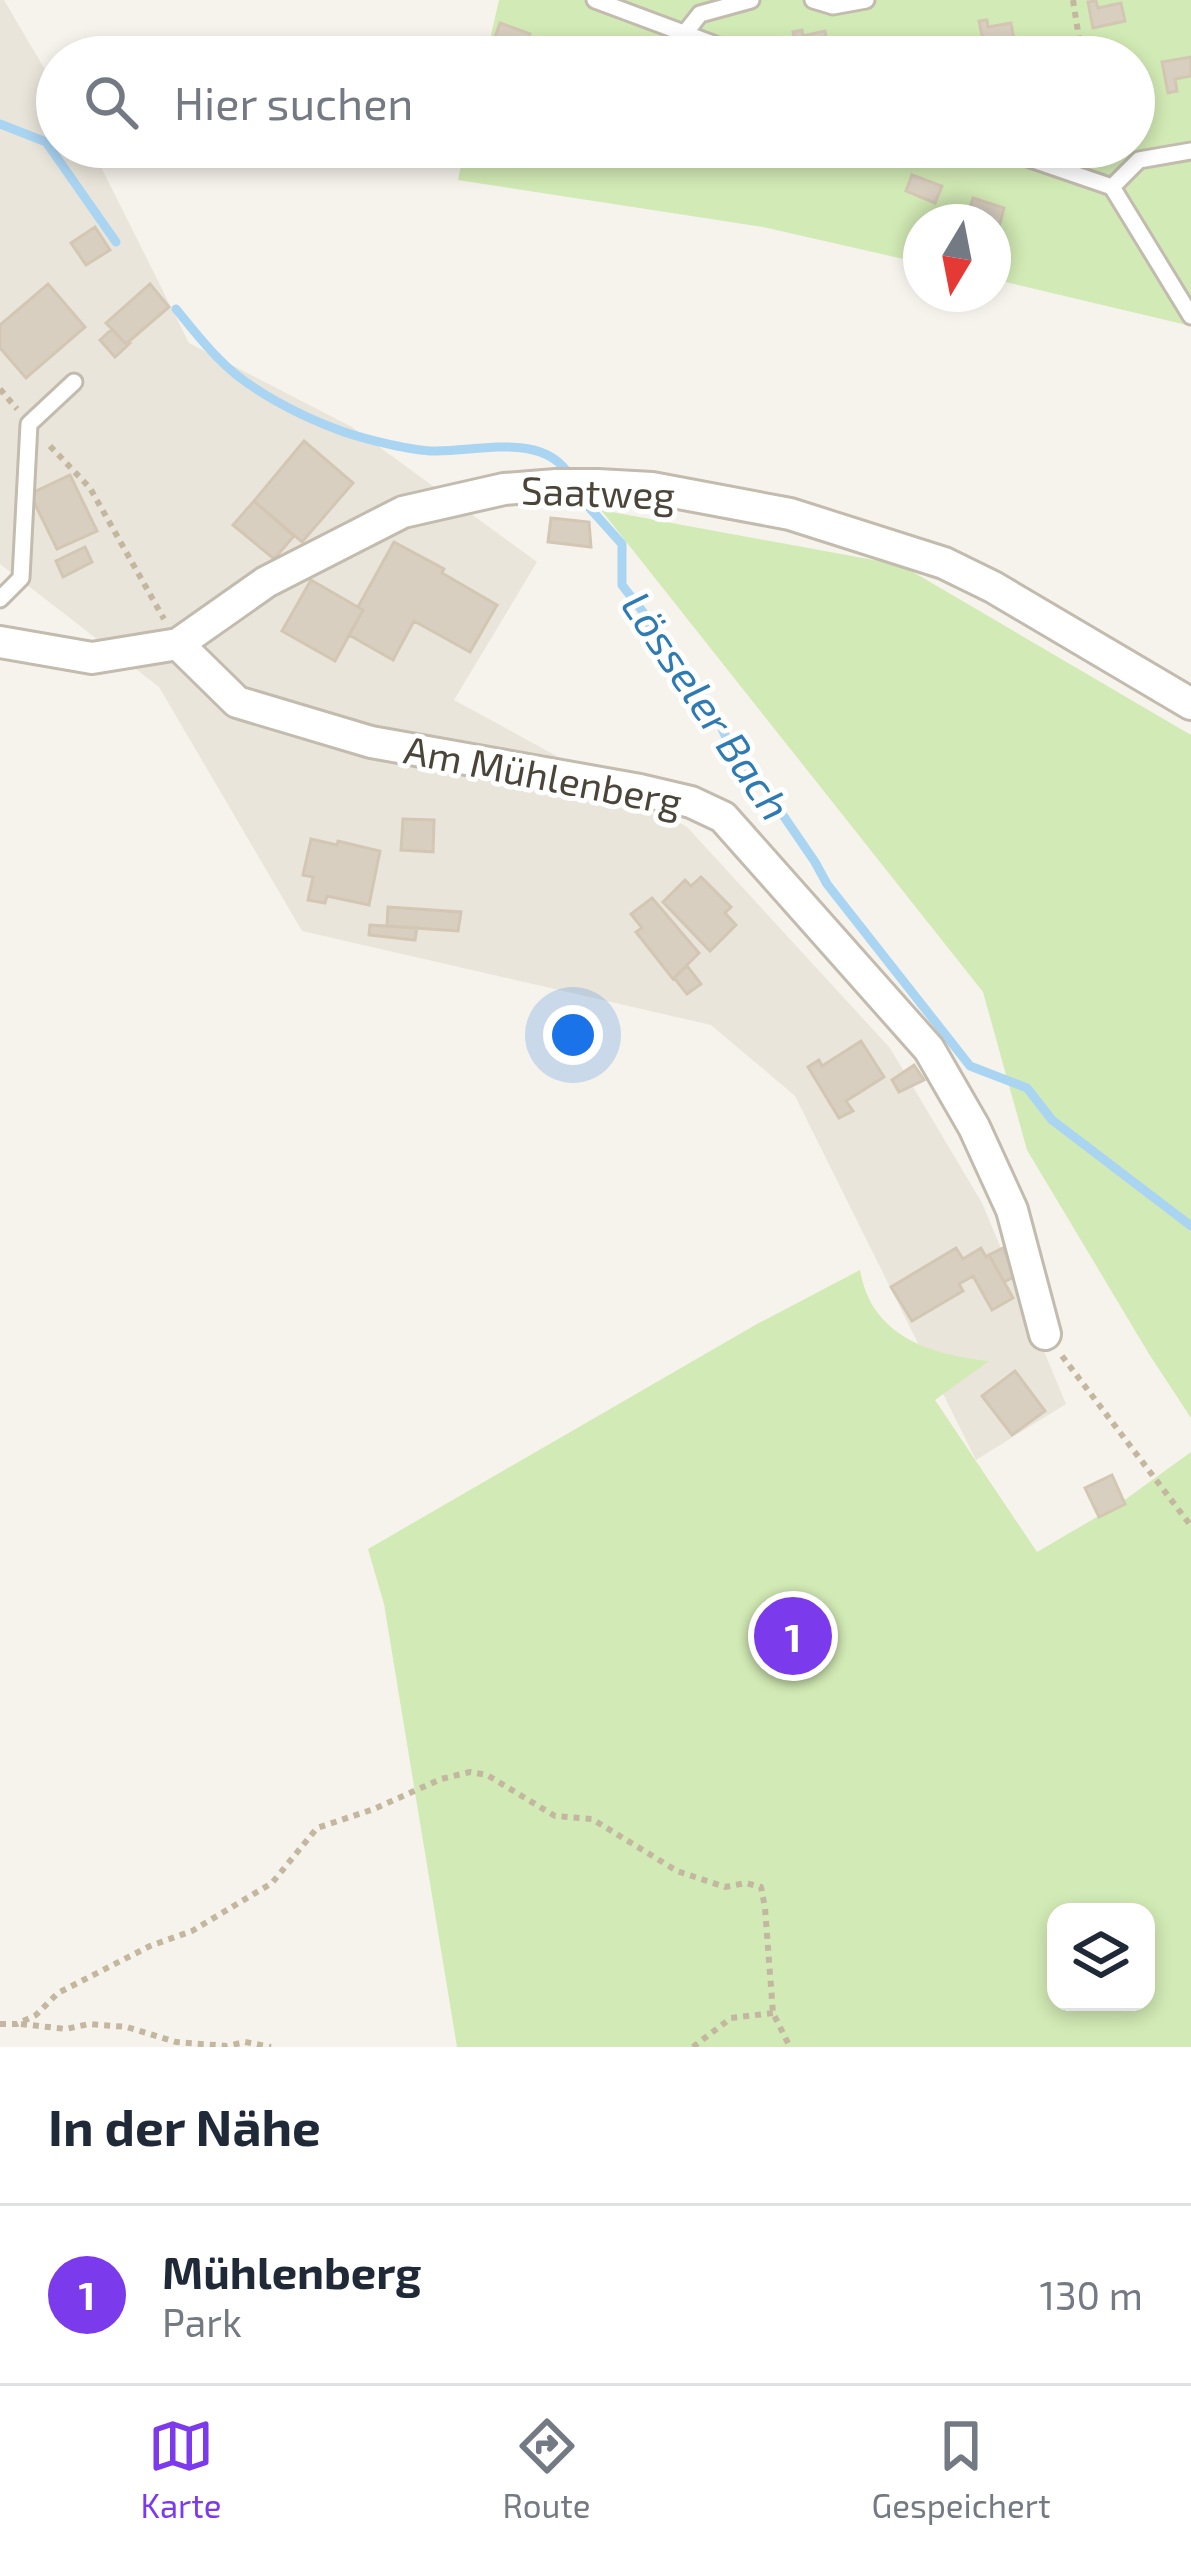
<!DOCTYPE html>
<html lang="de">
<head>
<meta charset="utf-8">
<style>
  body { margin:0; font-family:"Exo 2",sans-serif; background:#f2f2f3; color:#1f2937 }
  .controls { position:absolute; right:36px; bottom:36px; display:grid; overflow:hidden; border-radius:24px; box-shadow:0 6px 18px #0003 }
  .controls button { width:108px; height:108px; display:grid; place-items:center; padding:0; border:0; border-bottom:3px solid #e0e1e3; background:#fff; color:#1f2937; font:60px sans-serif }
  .compass { position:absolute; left:903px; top:204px; width:108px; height:108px; border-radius:50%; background:#fff; box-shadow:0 6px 18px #0003; rotate:190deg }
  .you { position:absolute; left:573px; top:1035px; width:42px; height:42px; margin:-30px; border:9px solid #fff; border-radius:50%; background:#1a73e8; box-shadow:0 0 0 18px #1a73e833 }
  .badge { display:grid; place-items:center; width:78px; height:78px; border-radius:50%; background:#7c3aed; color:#fff; font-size:39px; font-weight:700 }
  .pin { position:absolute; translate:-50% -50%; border:6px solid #fff; box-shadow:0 3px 12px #0006 }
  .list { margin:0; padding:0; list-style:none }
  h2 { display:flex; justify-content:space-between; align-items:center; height:156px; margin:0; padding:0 48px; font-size:51px }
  h2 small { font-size:39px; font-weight:400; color:#747a83 }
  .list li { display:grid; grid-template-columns:78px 1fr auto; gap:36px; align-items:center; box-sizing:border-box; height:180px; padding:0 48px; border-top:3px solid #e0e1e3 }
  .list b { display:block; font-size:45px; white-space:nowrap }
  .list p { margin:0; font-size:39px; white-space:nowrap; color:#747a83 }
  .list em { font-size:39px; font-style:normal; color:#747a83 }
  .icon { flex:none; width:66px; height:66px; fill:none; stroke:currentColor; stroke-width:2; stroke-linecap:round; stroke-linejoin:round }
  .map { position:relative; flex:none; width:1191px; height:2047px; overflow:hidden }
  .search { position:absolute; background:#fff; box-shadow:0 6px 18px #0003; left:36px; right:36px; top:36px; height:132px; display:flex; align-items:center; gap:30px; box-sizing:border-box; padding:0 42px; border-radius:66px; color:#747a83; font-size:45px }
  .sheet { height:336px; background:#fff }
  nav { display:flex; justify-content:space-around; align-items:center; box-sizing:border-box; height:168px; border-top:3px solid #e0e1e3; background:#fff; font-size:33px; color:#747a83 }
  nav a { display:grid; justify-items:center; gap:6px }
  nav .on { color:#7c3aed }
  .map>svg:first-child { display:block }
</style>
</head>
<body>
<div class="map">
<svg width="1191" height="2047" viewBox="0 0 1191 2047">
  <rect width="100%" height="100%" fill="#f6f3ec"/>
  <!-- residential -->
  <path fill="#eae5da" d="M0 0H4L57 90V147H91L189 343 352 427 537 562 454 700 687 827 890 1048 982 1203 1066 1404 976 1460 795 1096 711 1025 302 931 159 687 0 564Z"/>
  <!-- green -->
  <path fill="#d2eab5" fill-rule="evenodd" d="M499 0H1191V326L993 279V222H921V263L763 227 458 180 465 147H1134V57H486Z
    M601 510 901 565 1191 735V1418L1149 1354 1027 1150 983 992Z
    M860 1270C871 1336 930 1355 989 1361L935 1400 1037 1552 1119 1504 1191 1452V2047H457L384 1604 368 1549 757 1324ZM1056 1912H1146V2002H1056Z"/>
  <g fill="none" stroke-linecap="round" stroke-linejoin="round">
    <!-- stream -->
    <path stroke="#a9d4f2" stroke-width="9" d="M0 124 46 142 116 242
      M176 309C190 326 203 343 218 358 248 390 302 417 344 432 365 439 412 451 434 451 478 452 543 431 570 476
      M578 490 586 504 622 544V585L643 612 667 658 711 705 732 750 761 783 815 862 827 884 970 1066 1027 1088 1052 1120 1191 1226"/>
  </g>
  <!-- building -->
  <path fill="#d8cfc1" stroke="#d3c7b4" stroke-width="3" d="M1096 1 1098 8 1121 3 1125 21 1093 28 1088 2Z
    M987 20 988 27 1011 23 1014 40 984 45 979 21Z
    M500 23 530 34 523 53 493 43Z
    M802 30 803 36 825 31 829 52 799 57 793 32Z
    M877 40 879 46 901 41 905 57H873L869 42Z
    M1191 57V76L1175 79 1177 91 1168 93 1162 62Z
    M912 175 942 186 935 203 906 191Z
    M973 198 1004 208 999 227 993 226V222L967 218Z
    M95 227 110 250 86 265 71 243Z
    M48 284 85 327 26 378 0 348V325Z
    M150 284 169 307 126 344 106 323Z
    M112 329 126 344H129L115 357 100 340Z
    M304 441 353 483 302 542 254 501Z
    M70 475 97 531 57 549 30 494Z
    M254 501 294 536 274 559 233 525Z
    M551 518 589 522 591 547 548 542Z
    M394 542 444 569 442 573 497 605 470 652 414 621 393 660 349 635 363 610 358 607Z
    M85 547 92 562 63 577 56 561Z
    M311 580 363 610 335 661 282 631Z
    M403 819 434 820 433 852 401 850Z
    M311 839 337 845 338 841 380 851 369 905 327 896 325 903 308 900 313 877 303 875Z
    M701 877 731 907 725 913 736 925 710 951 663 902 685 880 691 886Z
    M652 898 699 953 673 979 636 932 642 928 631 914Z
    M388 907 461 912 458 931 387 926Z
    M370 925 417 928 415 940 369 935Z
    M687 966 701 984 687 994 674 978Z
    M861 1041 884 1077 846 1101 853 1111 839 1118 808 1067 819 1060 822 1066Z
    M914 1065 924 1080 899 1092 892 1080Z
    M956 1248 963 1259 981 1248 986 1257 989 1255 1013 1298 992 1310 973 1276 959 1284 963 1291 912 1321 891 1287Z
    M1003 1248 1017 1275 1004 1282 989 1255Z
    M1015 1371 1045 1411 1012 1435 982 1396Z
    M1112 1475 1125 1504 1099 1517 1085 1488Z"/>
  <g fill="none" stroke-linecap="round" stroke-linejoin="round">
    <defs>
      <path id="lane" d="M595 0 748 57
        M813 0 833 6 866 0
        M685 33 700 14 751 0
        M995 147 1112 187
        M1112 187 1191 316
        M1112 187 1139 160 1191 151
        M0 599 21 578 29 424 74 382"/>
      <path id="street" d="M0 642 92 658 178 644 266 582 403 512 504 489 556 485H598L652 488 790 514 944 563 993 587 1191 704
        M178 644 237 702 371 742 640 790 691 802 723 817 929 1049 974 1127 1012 1210 1045 1334"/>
    </defs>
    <!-- lane casing -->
    <use href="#lane" stroke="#c2bbae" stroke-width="21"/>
    <!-- street casing -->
    <use href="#street" stroke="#c2bbae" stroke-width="36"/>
    <!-- path -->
    <path stroke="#c4b79f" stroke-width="6" stroke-dasharray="6 6" stroke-linecap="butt" d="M1073 0 1082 57
      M0 389 17 409
      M50 446 90 488 164 619
      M1062 1356 1191 1526
      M0 2024H17L36 2015 58 1993 150 1946 192 1931 272 1883 317 1828 374 1809 441 1779 470 1772 487 1775 555 1816 592 1819 677 1871 725 1887 746 1883 761 1887 765 1908 773 2013 790 2047
      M21 2024 66 2029 89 2024 127 2027 176 2042 227 2046 245 2042 271 2047
      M693 2047 731 2018 773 2013"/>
    <!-- lane -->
    <use href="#lane" stroke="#fff" stroke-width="15"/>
    <!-- street -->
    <use href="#street" stroke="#fff" stroke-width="30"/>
  </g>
  <g text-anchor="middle" stroke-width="10" stroke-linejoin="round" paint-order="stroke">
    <!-- street labels -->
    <g font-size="39" fill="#4b4439" stroke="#fff">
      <text transform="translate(598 493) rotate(2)" y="14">Saatweg</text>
      <text transform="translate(543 776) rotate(11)" y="14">Am Mühlenberg</text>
    </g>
    <!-- water labels -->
    <g font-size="42" font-style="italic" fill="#2e7ab2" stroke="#fff">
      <text transform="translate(706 706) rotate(56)" y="15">Lösseler Bach</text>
    </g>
  </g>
</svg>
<div class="controls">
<button><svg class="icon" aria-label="layers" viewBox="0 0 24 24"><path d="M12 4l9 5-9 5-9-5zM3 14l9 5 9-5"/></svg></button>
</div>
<svg class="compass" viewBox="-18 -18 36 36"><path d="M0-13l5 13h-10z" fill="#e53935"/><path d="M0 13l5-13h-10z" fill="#747a83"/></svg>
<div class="you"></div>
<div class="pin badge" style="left:793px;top:1636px">1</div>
<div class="search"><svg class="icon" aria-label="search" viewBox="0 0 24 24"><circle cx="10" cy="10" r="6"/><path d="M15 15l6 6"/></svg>Hier suchen</div>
</div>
<section class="sheet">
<h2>In der Nähe<small></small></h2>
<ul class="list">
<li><span class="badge">1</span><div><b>Mühlenberg</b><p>Park</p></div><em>130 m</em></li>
</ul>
</section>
<nav>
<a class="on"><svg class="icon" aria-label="map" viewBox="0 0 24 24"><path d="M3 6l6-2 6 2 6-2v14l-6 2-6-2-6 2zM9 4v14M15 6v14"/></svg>Karte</a>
<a><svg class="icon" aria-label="directions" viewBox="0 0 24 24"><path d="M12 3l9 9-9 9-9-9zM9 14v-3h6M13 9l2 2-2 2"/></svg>Route</a>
<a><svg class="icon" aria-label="saved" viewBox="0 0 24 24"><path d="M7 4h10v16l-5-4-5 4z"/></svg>Gespeichert</a>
</nav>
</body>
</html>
